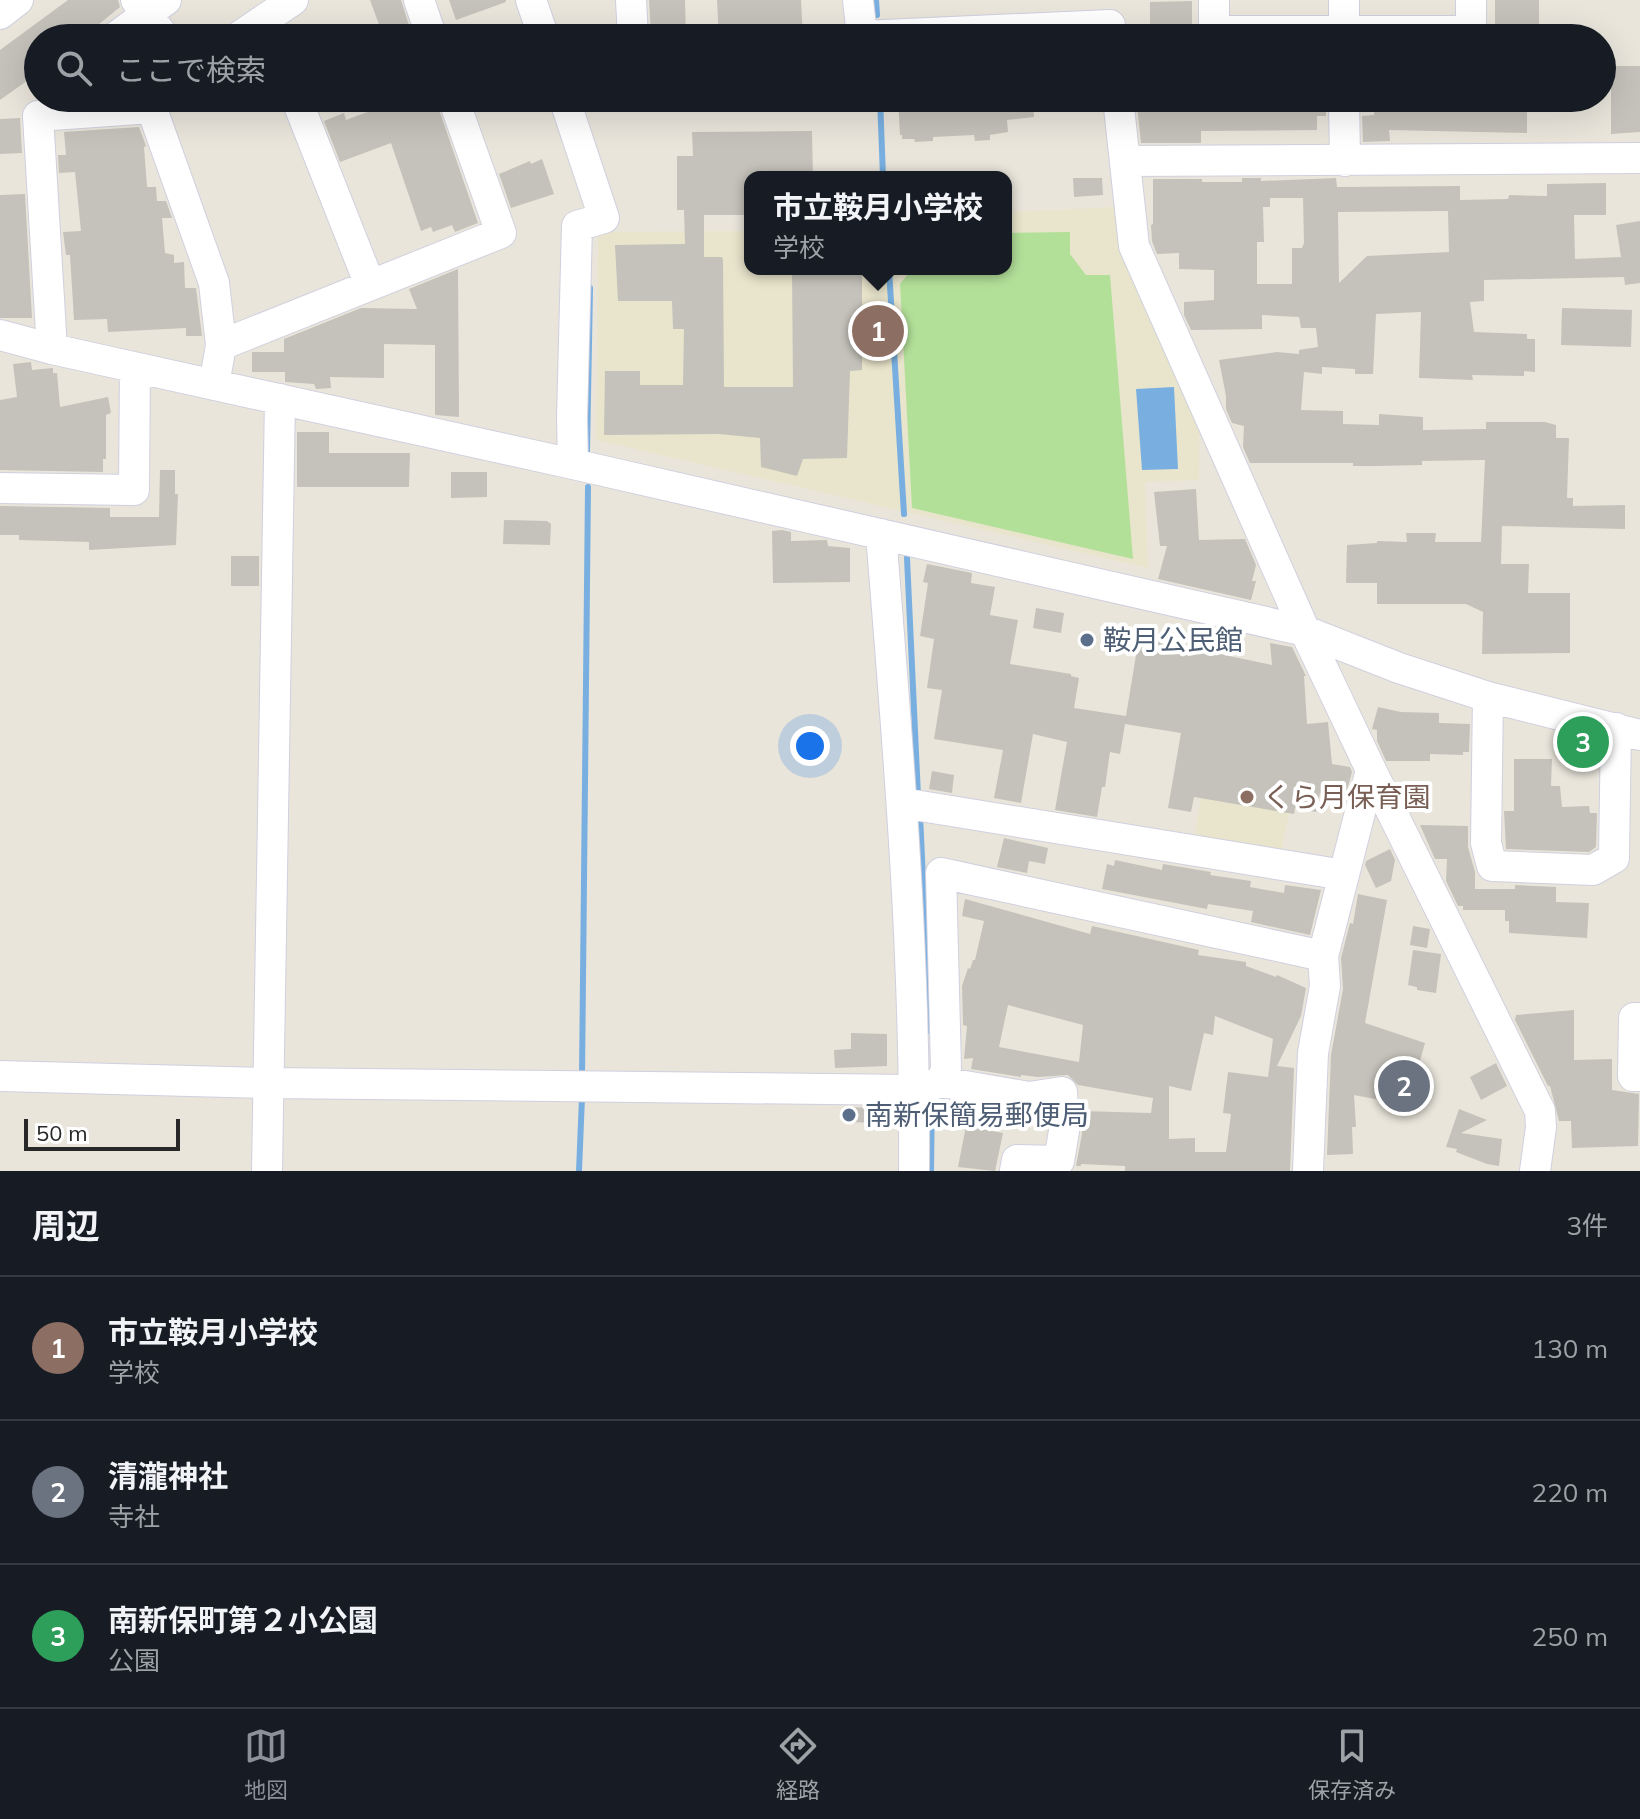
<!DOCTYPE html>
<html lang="ja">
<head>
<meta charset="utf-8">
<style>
  body { margin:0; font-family:Mulish,"Noto Sans JP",sans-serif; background:#242831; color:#f1f3f6 }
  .scale { position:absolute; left:24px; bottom:20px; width:156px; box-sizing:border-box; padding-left:8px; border:4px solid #282828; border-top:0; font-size:22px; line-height:28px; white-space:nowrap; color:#282828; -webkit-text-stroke:6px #fff; paint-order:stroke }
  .you { position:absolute; left:810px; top:746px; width:28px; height:28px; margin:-20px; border:6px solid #fff; border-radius:50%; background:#1a73e8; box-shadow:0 0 0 12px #1a73e833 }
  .badge { display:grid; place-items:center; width:52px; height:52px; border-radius:50%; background:#8c9099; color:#fff; font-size:26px; font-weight:700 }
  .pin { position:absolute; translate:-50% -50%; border:4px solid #fff; box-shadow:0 2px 8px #0006 }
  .popup { position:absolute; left:744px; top:171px; width:268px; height:104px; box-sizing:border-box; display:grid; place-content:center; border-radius:16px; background:#171b24; filter:drop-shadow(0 2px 6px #0005); font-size:26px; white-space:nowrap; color:#9ea1a6 }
  .popup b { font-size:30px; color:#f1f3f6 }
  .popup::after { content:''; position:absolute; left:50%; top:100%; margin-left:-16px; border:16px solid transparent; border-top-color:#171b24 }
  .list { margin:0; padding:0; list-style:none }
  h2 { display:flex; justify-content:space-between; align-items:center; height:104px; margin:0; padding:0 32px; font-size:34px }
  h2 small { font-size:26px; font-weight:400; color:#9ea1a6 }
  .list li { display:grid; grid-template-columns:52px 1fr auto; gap:24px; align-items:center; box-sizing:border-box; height:144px; padding:0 32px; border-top:2px solid #363941 }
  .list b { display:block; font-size:30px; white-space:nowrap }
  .list p { margin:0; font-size:26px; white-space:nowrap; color:#9ea1a6 }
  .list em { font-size:26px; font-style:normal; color:#9ea1a6 }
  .icon { flex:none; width:44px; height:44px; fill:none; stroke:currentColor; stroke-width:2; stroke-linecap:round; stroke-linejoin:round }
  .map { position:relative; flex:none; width:1640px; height:1171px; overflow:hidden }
  .search { position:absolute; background:#171b24; box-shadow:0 8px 32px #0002; left:24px; right:24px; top:24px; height:88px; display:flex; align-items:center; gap:20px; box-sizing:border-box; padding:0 28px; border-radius:44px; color:#9ea1a6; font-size:30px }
  .sheet { height:536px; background:#171b24 }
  nav { display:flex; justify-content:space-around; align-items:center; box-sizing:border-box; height:112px; border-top:2px solid #363941; background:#171b24; font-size:22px; color:#9ea1a6 }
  nav a { display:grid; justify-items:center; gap:4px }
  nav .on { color:#8c9099 }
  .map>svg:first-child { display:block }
</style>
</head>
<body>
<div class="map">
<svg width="1640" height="1171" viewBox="0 0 1640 1171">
  <rect width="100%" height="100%" fill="#e9e5db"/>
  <!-- education -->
  <path fill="#e9e5cc" d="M1116 207 1119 248 1200 414 1199 480 1145 482 1148 568 596 440 598 232 750 231V269H1006V212Z
    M1211 739 1301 755 1281 853 1194 839Z"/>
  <!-- pitch -->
  <path fill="#b3e099" d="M1070 232V254L1086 275H1110L1133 559 912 508 900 284 912 269H1006V233Z"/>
  <!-- water -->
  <path fill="#78afe0" d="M1174 387 1178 469 1142 470 1136 389Z"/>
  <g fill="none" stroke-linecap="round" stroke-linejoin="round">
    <!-- stream -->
    <path stroke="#78afe0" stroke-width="6" d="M876 0 877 15
      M880 98 883 177
      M889 269 904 514
      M587 452 590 288
      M907 558 918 796
      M920 815 930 1031
      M582 1077 588 487
      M579 1171 582 1097
      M931 1171 932 1095"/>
  </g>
  <!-- building -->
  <path fill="#c4c2ba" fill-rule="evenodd" d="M68 0H118L120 7 82 38H38V73L0 100V50Z
    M370 0H401L413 38H384Z
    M449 0H506V2L456 20Z
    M649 0H685L686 38H661V33H651Z
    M717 0H801L803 38H719Z
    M1495 0H1539V38H1495Z
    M1192 1V32H1150V2Z
    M1602 66H1640V132L1611 134V88H1602Z
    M406 98H435L478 223 455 232 452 225 433 232 431 227 421 231 391 143 340 162 324 121 344 113 346 120Z
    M898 98 931 99V101L1003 98H1006V102L1033 100 1034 117 1007 120 1008 132 990 135V140L975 141 974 135 933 137V141L915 142 914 139H902V135H900Z
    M1143 99 1326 100V116H1317V130L1201 131V143H1141L1137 106 1143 105Z
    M1374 99H1527V133L1389 130 1390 141 1363 142 1362 116 1374 115Z
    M20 118 22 153 0 154V119Z
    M139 127 146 146 144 147 147 187H156L157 201H166L172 218H162L165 253 174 255V263L184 262 185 288H196L202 336H186V328L108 332 107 319 74 320 70 255H66L63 232 81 231 75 172 59 173 58 155H66L64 132Z
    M812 131 813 177H750V215H704V257H722L723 260 724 387H793L792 269H862V370L850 371 847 458 803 459 797 476 761 467 760 438 719 434 604 435 605 371H640V385H683L684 329H673L672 301H618L615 245 685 244 684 210H677V156H693L692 132Z
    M542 159 554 194 511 208 499 174 530 161 531 164Z
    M1073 178H1102L1103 195 1074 197Z
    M1242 178H1261V181L1336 178 1337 187 1460 186V200L1508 199 1509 195 1547 196V184L1606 183V215H1574L1575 259 1621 257 1616 225 1640 221V283L1625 285 1624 277 1484 280V301L1470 302 1474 332 1527 334V339H1535V372L1524 371V376L1472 375 1473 380 1419 378 1421 312 1376 314 1373 374H1355V369L1322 367V374L1304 372 1301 410 1343 411V424L1379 425V414L1423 417V430L1486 429V422H1545L1556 425V438H1569L1567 498H1573V506L1625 505V529L1502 526 1501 564H1529L1528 593H1570V653L1482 654 1483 612 1466 604H1377V583H1346L1347 545 1377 543V541L1407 542 1406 533H1436L1435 542H1481L1485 460 1422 461V465L1377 466H1353V463H1250L1243 447 1244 426 1232 423 1226 409V396L1219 360 1277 352 1299 354V350L1318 347 1316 328H1301L1299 317 1262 315V329L1191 330 1184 315V302L1214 300V270L1179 269V253L1157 254 1152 241 1151 225 1153 224V179H1202V182H1242ZM1270 198H1303L1304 243 1302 248H1292V284H1257V242H1264L1263 207H1270ZM1448 211 1449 252 1367 256 1339 283 1338 212Z
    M25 194 32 318H0V195Z
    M458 269 459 417 435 415V345L384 344V378L330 377 331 388 316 389 314 384 285 382V372H252V352H284V339L361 308 417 309 409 289Z
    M1562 308 1632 310 1631 347 1561 345Z
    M31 362 32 370 53 368V373H57L60 407 108 397 111 413 106 415V459H103V472L0 470V400L17 397 13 364Z
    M297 432H329V453H410L409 487H297Z
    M160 470H175V494H178L176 545 89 550V542L19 540V535H0V506L110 508V517H159Z
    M451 472H487V497L451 498Z
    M1196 489 1199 540 1245 539 1256 565 1252 581H1256L1251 600 1158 579 1167 546H1160L1154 492Z
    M504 520 547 521 551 524 550 545 503 544Z
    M782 530 791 532V541L827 540 828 546 850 548V582L773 583 772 531Z
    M231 556H259V586H231Z
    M927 564 972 573 971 583 995 587 990 615 1018 620 1010 664 1071 674V676L1079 678 1074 708 1126 716 1139 637 1272 665 1270 643 1292 647 1306 676H1304L1307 724 1328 722 1332 764 1350 767 1352 772 1346 794 1335 792 1334 796 1320 793 1316 812 1295 808 1294 814 1194 797 1191 812 1168 808 1181 733 1125 724 1120 754 1110 752 1105 787H1102L1097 817 1055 810 1067 742 1033 734 1021 803 994 798 1003 750 934 739 942 690 927 688 934 639 920 636 928 583 923 582Z
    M1036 608 1064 613 1061 633 1033 628Z
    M1378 707 1401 712 1439 713V723L1470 724 1469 752H1463V755L1430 754V761H1386L1377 741V730L1372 729Z
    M1514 759H1552L1551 786H1560L1562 807 1589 806 1590 813H1597L1596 847 1589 852 1506 849 1504 811H1514Z
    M932 771 954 775 952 793 929 789Z
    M1420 825 1468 826V847L1475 872V889H1515V885L1556 887V902L1589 903 1587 938 1509 933V921H1505V910H1463V906H1458L1446 881 1447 859H1435Z
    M1004 838 1048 848 1045 864 1029 861 1027 873 997 867Z
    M1390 849 1395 860 1391 881 1376 888 1365 865 1366 861Z
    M1115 860 1162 870 1163 864 1211 872 1210 875 1251 881 1250 887 1284 893 1285 885 1321 890 1310 935 1251 922 1253 911 1208 904 1207 909 1102 889 1107 864 1114 866Z
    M1358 894 1387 900 1365 1023 1425 1043 1418 1068 1422 1069 1411 1106 1354 1095 1356 1127H1352L1353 1154 1327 1155 1331 1055 1343 989 1341 958 1350 923 1353 924Z
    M965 899 1090 934 1092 926 1199 950 1198 955 1246 962V966L1276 977 1277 975 1306 988 1301 1016 1277 1066 1294 1068 1290 1171H1125V1166L1081 1164V1166H1076L1082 1134 1081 1111 1151 1113 1153 1098 1078 1085 1068 1075 1038 1077 1021 1075V1077L971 1069 973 1058 964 1059 967 1026 963 1025 962 986 968 968 970 969 973 960H975L984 921 962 916ZM1008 1005 1083 1025 1079 1062 999 1047ZM1215 1016 1273 1039 1268 1077 1228 1072 1223 1113 1231 1114 1226 1152H1195V1138L1169 1139V1086L1191 1091 1204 1033 1213 1035Z
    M1413 926 1430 929 1427 948 1410 945Z
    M1413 950 1441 954 1436 993 1417 990V987L1408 985Z
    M1574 1010V1060L1612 1059V1090L1639 1094 1638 1146 1572 1148 1571 1121H1559L1550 1086H1548L1515 1020 1516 1015Z
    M851 1033 887 1034V1066L835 1068 834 1050 851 1049Z
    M1496 1063 1507 1086 1481 1100 1470 1077Z
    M845 1107 884 1108 883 1123 845 1122Z
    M1459 1109 1487 1120 1461 1133 1502 1139 1499 1166 1487 1164 1456 1152 1457 1149 1446 1147Z
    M966 1126 1003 1133 995 1171 958 1167Z"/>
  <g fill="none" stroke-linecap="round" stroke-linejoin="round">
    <defs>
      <path id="minor" d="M136 0 165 38
        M419 0 432 38
        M531 0 544 38
        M631 0 633 38
        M858 0 862 36 1110 25
        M1214 0V31H1471V0
        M1344 0V38
        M0 14 18 0
        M114 38 166 0
        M237 38 293 0
        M148 98 214 283 221 345
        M296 98 370 285
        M564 98 604 218 577 226 572 418 573 464
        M1118 98 1134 246 1305 631 1371 770 1540 1111 1541 1127 1535 1171
        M1344 98 1345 161
        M1126 161 1640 158
        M0 335 52 349 573 464 1305 631 1399 668 1488 697 1640 735
        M52 349 38 116 151 108
        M214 385 221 345 501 233 453 98
        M0 488 134 490 135 368
        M881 534C898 746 916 958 914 1171
        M1488 697 1486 843 1492 866 1593 870 1614 858 1616 728
        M902 803 1344 875
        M1640 1018H1634L1633 1076H1640
        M0 1076 268 1083 914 1090 942 1082 1029 1097 1062 1092 1064 1131 1059 1161 1017 1160 1015 1171
        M942 1082 946 1068 941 873 1323 956
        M267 1171 280 399
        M1308 1171 1313 1053 1325 986 1323 956 1371 770"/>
    </defs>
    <!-- minor casing -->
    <use href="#minor" stroke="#d0d0df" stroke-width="32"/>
    <!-- minor -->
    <use href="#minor" stroke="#fff" stroke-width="30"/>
  </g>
  <!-- markers -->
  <g fill="#5c6f8a" stroke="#fff" stroke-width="3">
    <circle cx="1087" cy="640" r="8"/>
    <circle cx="849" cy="1115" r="8"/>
  </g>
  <circle fill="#8d6e63" stroke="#fff" stroke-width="3" cx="1247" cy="797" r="8"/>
  <g text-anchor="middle" stroke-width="8" stroke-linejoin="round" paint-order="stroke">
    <!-- service labels -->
    <g font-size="28" fill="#4e5e75" stroke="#fff" text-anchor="start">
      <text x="1103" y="650">鞍月公民館</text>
      <text x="865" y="1125">南新保簡易郵便局</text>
    </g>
    <!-- education labels -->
    <g font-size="28" fill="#785e54" stroke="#fff" text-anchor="start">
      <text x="1263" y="807">くら月保育園</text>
    </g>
  </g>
</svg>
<div class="scale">50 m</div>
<div class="you"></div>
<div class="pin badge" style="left:878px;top:331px;background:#8d6e63">1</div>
<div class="popup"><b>市立鞍月小学校</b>学校</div>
<div class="pin badge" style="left:1404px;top:1086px;background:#6b7280">2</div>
<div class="pin badge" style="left:1583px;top:742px;background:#2e9e5b">3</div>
<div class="search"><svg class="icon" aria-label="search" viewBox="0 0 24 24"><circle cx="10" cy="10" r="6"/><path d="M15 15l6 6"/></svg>ここで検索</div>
</div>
<section class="sheet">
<h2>周辺<small>3件</small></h2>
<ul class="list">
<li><span class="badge" style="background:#8d6e63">1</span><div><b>市立鞍月小学校</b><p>学校</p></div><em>130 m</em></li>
<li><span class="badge" style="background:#6b7280">2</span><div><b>清瀧神社</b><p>寺社</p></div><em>220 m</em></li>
<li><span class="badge" style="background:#2e9e5b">3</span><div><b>南新保町第２小公園</b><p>公園</p></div><em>250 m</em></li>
</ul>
</section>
<nav>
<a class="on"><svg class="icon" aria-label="map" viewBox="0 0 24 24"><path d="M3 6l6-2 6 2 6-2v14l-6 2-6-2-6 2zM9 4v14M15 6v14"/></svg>地図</a>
<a><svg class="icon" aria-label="directions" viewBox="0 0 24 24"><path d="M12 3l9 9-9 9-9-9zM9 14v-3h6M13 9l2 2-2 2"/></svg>経路</a>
<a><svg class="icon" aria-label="saved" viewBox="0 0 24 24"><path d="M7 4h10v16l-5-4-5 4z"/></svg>保存済み</a>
</nav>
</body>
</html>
